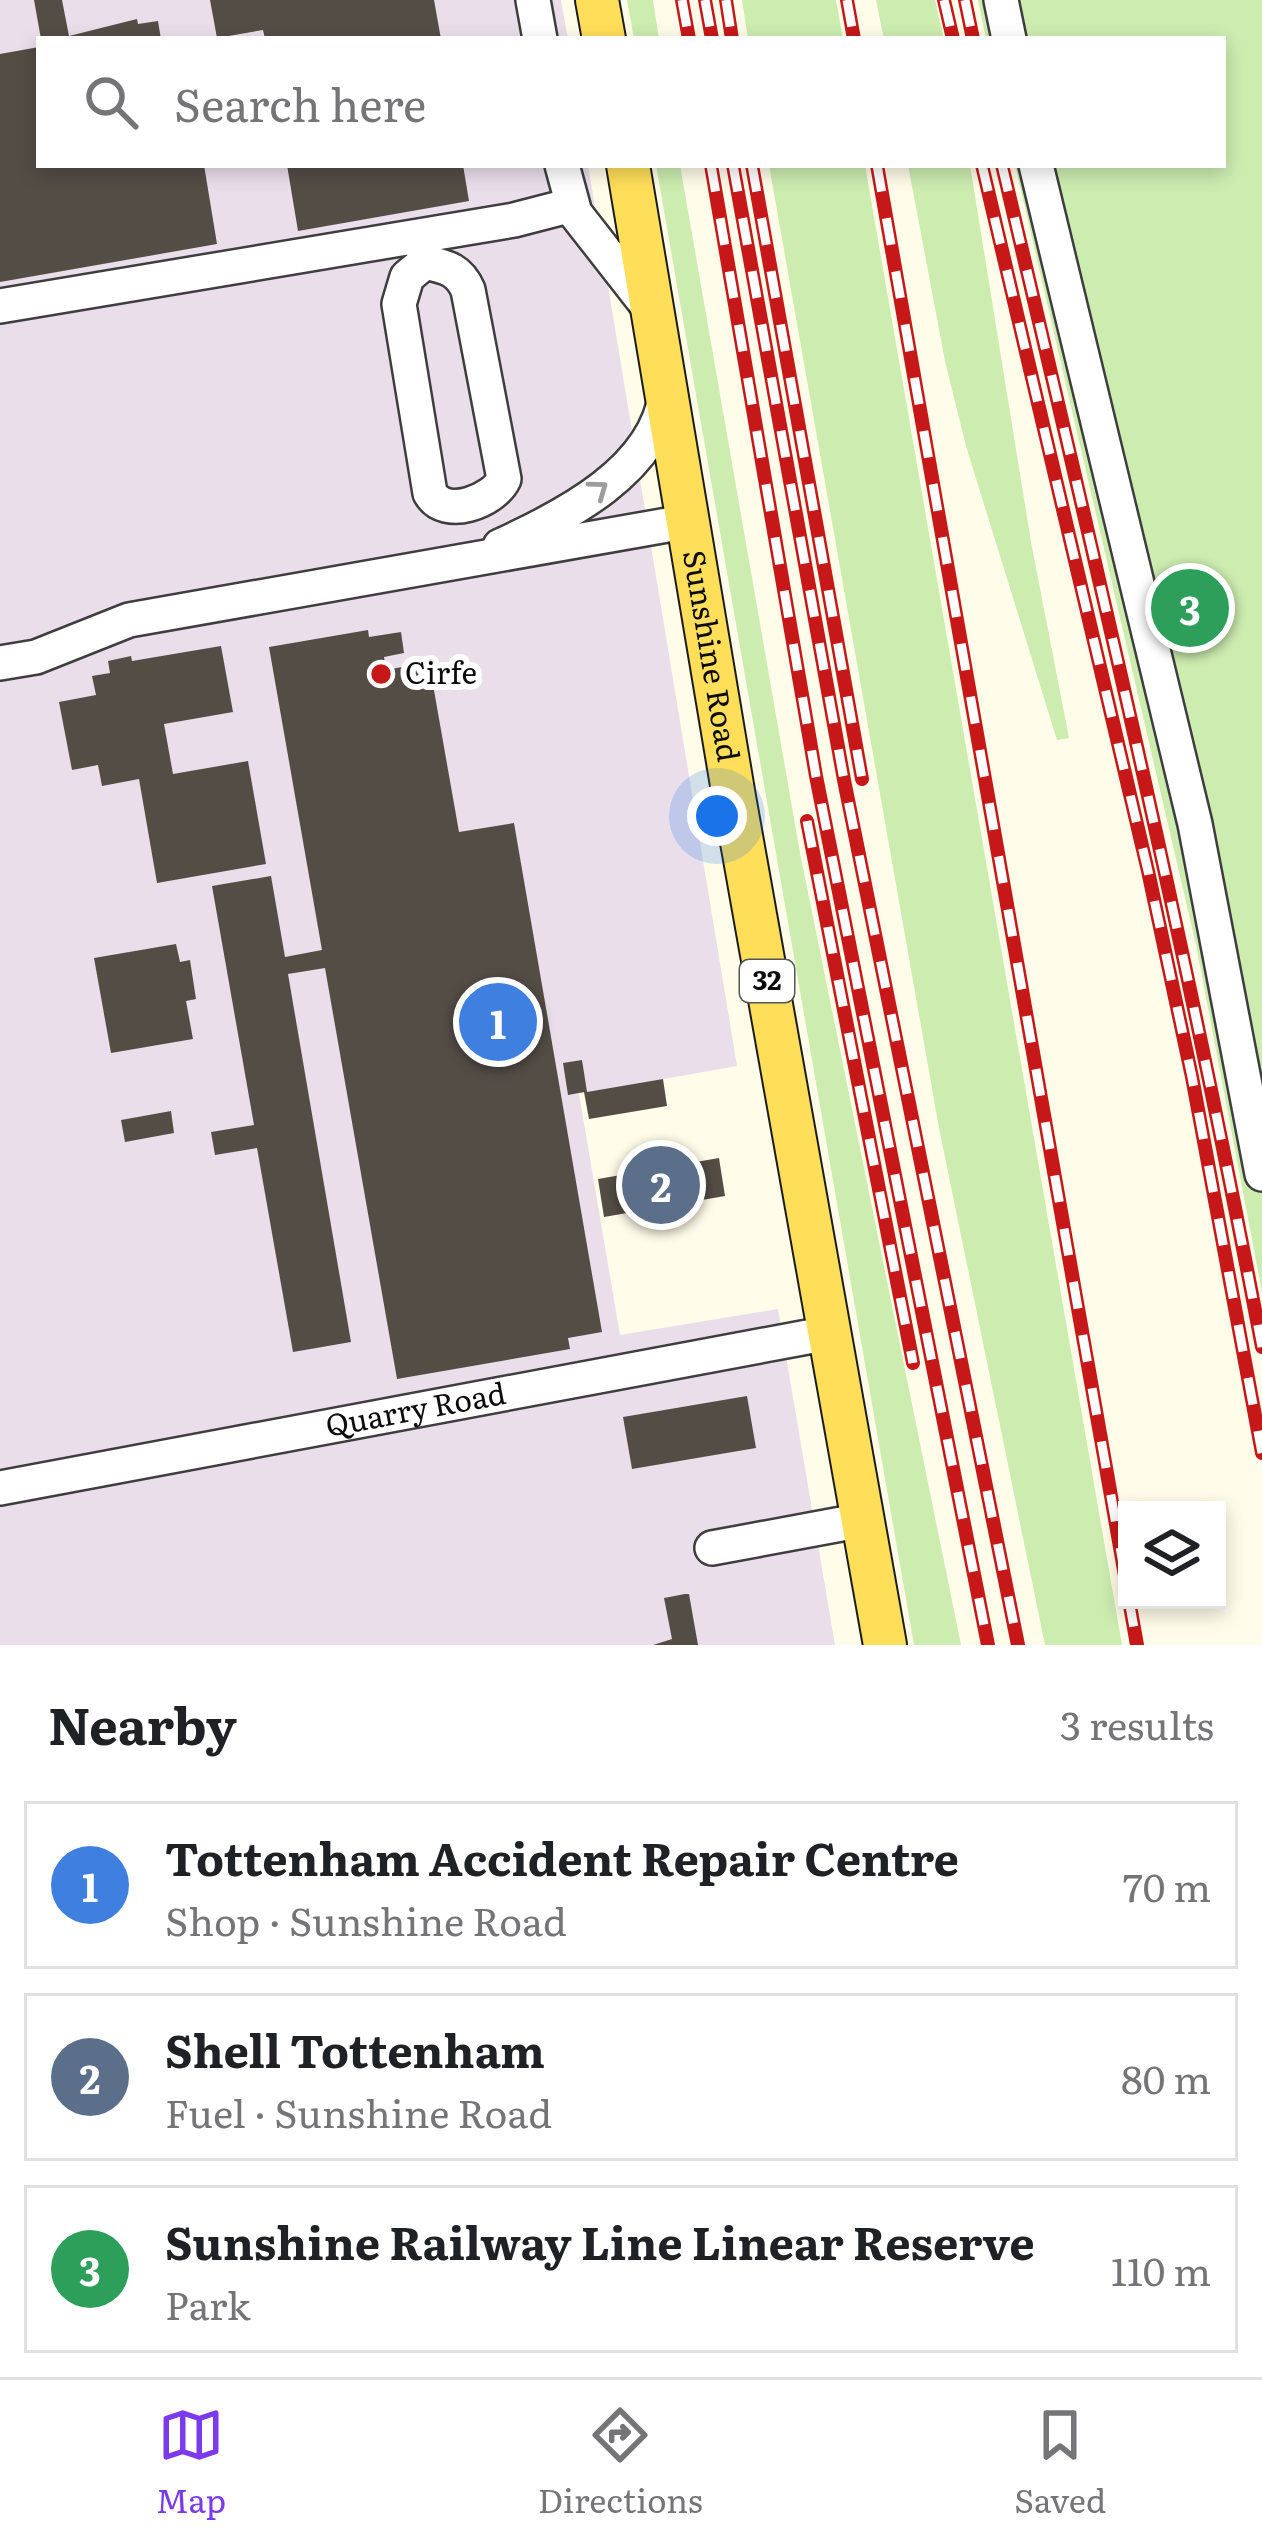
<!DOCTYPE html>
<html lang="en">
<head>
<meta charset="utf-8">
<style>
  body { margin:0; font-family:Literata,serif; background:#f2f2f2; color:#202124 }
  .controls { position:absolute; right:36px; bottom:36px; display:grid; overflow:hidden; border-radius:0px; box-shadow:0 6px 18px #0003 }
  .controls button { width:108px; height:108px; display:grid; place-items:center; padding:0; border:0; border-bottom:3px solid #e0e0e0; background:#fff; color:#202124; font:60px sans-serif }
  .you { position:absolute; left:717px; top:816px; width:42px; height:42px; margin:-30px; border:9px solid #fff; border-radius:50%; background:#1a73e8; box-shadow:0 0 0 18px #1a73e833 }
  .badge { display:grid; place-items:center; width:78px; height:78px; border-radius:50%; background:#7c3aed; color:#fff; font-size:39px; font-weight:700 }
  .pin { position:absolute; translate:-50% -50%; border:6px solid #fff; box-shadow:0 3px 12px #0006 }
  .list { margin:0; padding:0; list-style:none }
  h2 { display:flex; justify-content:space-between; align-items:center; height:156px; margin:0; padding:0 48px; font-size:51px }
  h2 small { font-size:39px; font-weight:400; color:#757577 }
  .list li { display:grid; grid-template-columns:78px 1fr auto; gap:36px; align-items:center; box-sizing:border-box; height:168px; margin:0 24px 24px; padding:0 24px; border:3px solid #e0e0e0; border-radius:0px }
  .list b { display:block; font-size:45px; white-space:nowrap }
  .list p { margin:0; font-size:39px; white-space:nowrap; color:#757577 }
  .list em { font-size:39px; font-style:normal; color:#757577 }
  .icon { flex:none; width:66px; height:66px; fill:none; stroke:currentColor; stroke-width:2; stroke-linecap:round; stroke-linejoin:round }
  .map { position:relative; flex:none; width:1262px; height:1645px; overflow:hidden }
  .search { position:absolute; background:#fff; box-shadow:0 6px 18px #0003; left:36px; right:36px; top:36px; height:132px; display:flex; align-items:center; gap:30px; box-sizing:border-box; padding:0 42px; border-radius:0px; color:#757577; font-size:45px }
  .sheet { height:732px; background:#fff }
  nav { display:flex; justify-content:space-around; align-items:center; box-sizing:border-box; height:168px; border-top:3px solid #e0e0e0; background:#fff; font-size:33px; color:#757577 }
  nav a { display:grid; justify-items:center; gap:6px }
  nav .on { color:#7c3aed }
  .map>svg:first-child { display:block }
</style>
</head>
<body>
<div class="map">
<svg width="1262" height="1645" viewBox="0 0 1262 1645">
  <rect width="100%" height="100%" fill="#fffce9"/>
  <!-- industrial -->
  <path fill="#eadeeb" d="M0 0H561L568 39H39V165H588L737 1066 579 1094 620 1335 778 1309 835 1645H0Z"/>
  <!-- green -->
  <path fill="#ccecb0" d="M627 0H653L659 39H634Z
    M742 0H836L843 39H748Z
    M876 0H935L944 39H884Z
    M978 0H1262V1292L1196 945 1015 165H1223V39H986Z
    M656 165H680L800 853 961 1645H914Z
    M769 165H865L1122 1645H1045L939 1128Z
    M908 165H970L1031 542 1069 738 1057 740 966 446 945 361Z"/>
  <!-- building -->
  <path fill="#544d46" d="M34 0H62L69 36 137 19 138 24 158 21 161 39H41Z
    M210 0H434L441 39H265L263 30 217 38Z
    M39 47V165H204L217 244 0 282V54Z
    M287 165H463L469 201 298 231Z
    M368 630 369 637 401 632 404 653 384 657 386 670 429 662 459 832 514 823 602 1332 568 1338 570 1349 397 1379 325 968 288 974 351 1342 293 1352 257 1148 215 1155 211 1132 254 1125 212 886 271 876 285 957 322 950 269 647Z
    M221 646 233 712 164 724 173 774 248 761 266 864 157 883 139 779 102 786 98 765 72 770 59 702 96 695 92 676 110 673 108 661 131 656 132 661Z
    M176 944 180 962 190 960 196 999 186 1001 193 1039 111 1053 94 958Z
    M582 1060 587 1092 663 1079 667 1106 589 1119 584 1092 568 1095 563 1063Z
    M171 1111 174 1133 125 1142 121 1120Z
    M719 1158 725 1196 604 1217 598 1179Z
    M747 1396 756 1448 632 1469 623 1417Z
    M685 1594H689L698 1645H653L672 1639 664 1598Z"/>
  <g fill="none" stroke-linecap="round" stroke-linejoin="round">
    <defs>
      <g id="minor">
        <path d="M533 0 540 39"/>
        <path d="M1001 0 1009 39"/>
        <path d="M562 165 575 213 654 314"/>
        <path d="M1036 165 1195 824 1262 1174"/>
        <path d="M421 236 425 262 407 277 399 304 430 493C445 520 494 501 504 479L468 290C459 269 446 267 425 262"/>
        <path d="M0 306 514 220 572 205"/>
        <path d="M500 546C564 517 657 470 666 392"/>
        <path d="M0 663 36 657 129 620 690 521"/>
        <path id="s1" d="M0 1488 829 1333"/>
        <path d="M712 1548 863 1520"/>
      </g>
      <g id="major">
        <path d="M597 0 604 39"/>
        <path id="s2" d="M628 165 734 797 885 1645"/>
      </g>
    </defs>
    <!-- minor casing -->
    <use href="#minor" stroke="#3e3e3e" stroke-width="38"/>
    <!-- major casing -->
    <use href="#major" stroke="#1c1c1c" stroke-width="46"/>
    <!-- minor -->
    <use href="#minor" stroke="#fff" stroke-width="33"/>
    <!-- major -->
    <use href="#major" stroke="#ffde59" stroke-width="42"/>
    <defs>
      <path id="rail" d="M682 0 689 39
        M705 0 712 39
        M726 0 732 39
        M847 0 854 39
        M944 0 953 39
        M965 0 973 39
        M711 165 816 776 988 1645
        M733 165 844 780 1018 1645
        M752 165 862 779
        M877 165 1127 1587
        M982 165 1148 871 1192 1077 1262 1453
        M1002 165C1095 558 1187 950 1262 1347
        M807 821 913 1363
        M1129 1600 1137 1645"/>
    </defs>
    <!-- rail casing -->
    <use href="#rail" stroke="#c61819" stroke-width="14"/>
    <!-- rail -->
    <use href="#rail" stroke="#fff" stroke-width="9" stroke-dasharray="27" stroke-linecap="butt"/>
  </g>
  <!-- one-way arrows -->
  <defs><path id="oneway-chevron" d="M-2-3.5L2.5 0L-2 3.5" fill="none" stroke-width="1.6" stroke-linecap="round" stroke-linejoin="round" transform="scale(3)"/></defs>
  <use stroke="#9d9d9d" href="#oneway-chevron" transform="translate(599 489) rotate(-36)"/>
  <!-- markers -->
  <circle fill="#c61819" stroke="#fff" stroke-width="4.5" cx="381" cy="674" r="12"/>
  <g text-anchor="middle" stroke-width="12" stroke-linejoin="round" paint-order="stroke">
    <!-- shield labels -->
    <rect fill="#fff" stroke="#545454" stroke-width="3" x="740" y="960" width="54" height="42" rx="9"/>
    <g font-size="27" font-weight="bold" fill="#0b0b0b">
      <text x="767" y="990">32</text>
    </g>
    <!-- street labels -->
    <g font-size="30" fill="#0b0b0b" stroke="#fff">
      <text dy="10" stroke="none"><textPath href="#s2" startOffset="498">Sunshine Road</textPath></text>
      <text dy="10" stroke="none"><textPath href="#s1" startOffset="423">Quarry Road</textPath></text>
    </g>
    <!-- poi labels -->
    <g font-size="30" fill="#0b0b0b" stroke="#fff" text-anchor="start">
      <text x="405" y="684">Cirfe</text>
    </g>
  </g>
</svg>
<div class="controls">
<button><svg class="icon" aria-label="layers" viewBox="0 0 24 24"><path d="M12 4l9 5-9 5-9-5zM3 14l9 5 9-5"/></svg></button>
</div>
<div class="you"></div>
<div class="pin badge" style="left:498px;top:1022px;background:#3f7fe0">1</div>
<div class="pin badge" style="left:661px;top:1185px;background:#5c6f8a">2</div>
<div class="pin badge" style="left:1190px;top:608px;background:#2e9e5b">3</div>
<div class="search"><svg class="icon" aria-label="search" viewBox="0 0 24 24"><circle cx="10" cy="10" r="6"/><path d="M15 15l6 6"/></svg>Search here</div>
</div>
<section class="sheet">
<h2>Nearby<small>3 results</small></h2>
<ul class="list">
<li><span class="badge" style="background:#3f7fe0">1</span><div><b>Tottenham Accident Repair Centre</b><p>Shop · Sunshine Road</p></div><em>70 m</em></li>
<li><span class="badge" style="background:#5c6f8a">2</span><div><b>Shell Tottenham</b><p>Fuel · Sunshine Road</p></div><em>80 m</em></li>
<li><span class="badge" style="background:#2e9e5b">3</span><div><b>Sunshine Railway Line Linear Reserve</b><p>Park</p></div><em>110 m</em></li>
</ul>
</section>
<nav>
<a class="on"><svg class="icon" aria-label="map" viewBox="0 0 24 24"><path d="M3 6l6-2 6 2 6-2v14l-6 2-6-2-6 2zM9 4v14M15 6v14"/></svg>Map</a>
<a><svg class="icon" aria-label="directions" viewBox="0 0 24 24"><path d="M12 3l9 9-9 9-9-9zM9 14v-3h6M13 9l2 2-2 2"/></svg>Directions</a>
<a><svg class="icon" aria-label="saved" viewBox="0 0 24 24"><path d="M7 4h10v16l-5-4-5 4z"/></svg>Saved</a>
</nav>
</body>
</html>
